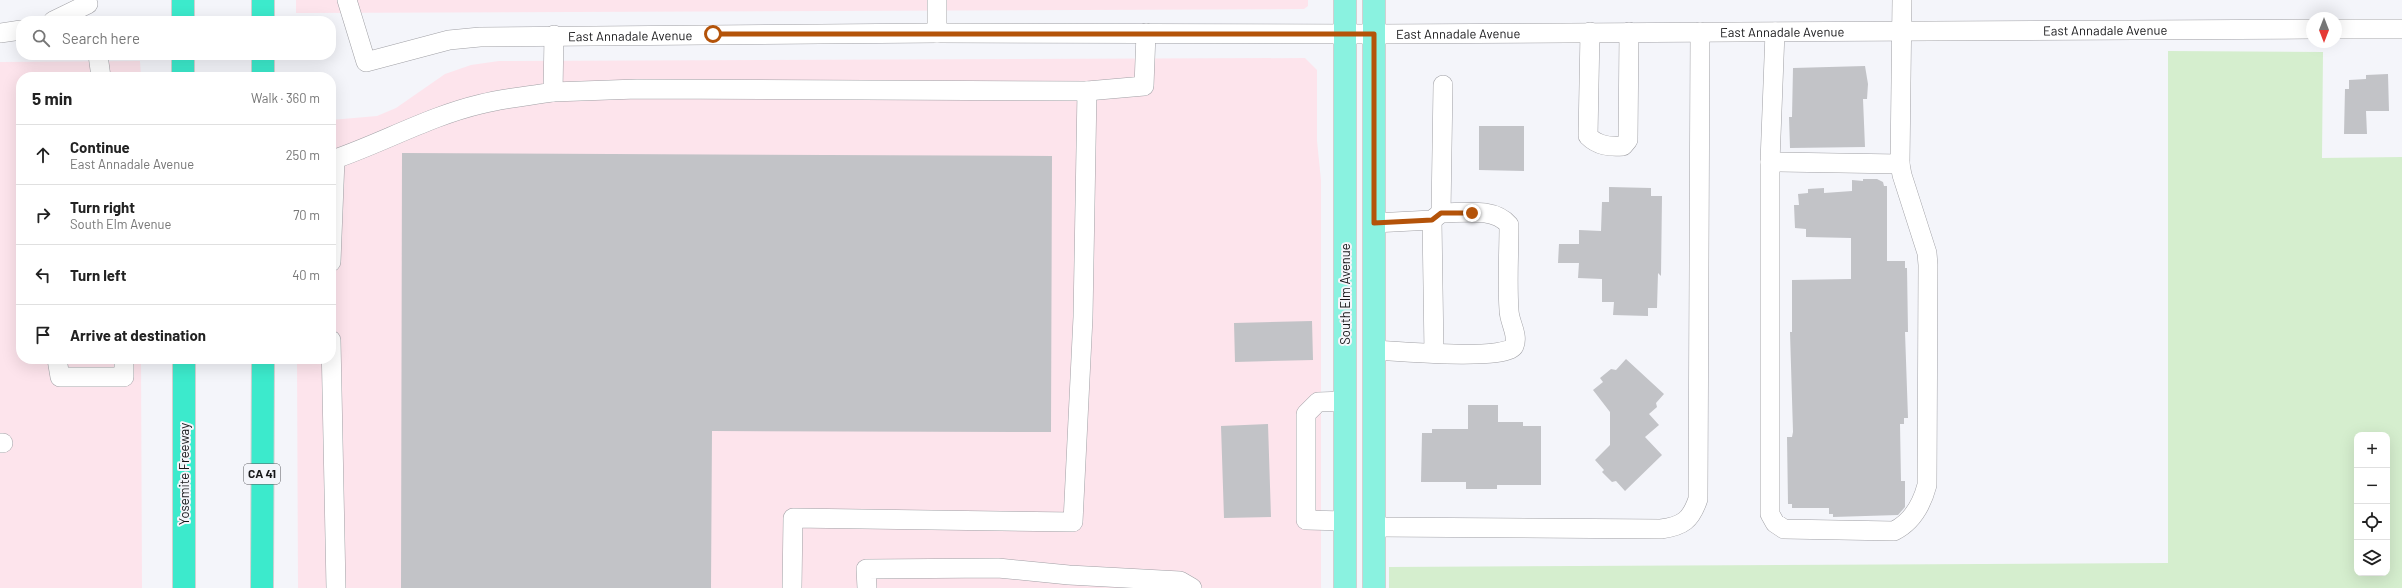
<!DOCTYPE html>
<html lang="en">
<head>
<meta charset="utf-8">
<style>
  body { margin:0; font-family:Barlow,sans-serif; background:#f2f2f2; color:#222 }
  .controls { position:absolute; right:12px; bottom:12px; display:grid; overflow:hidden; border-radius:8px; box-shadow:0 4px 16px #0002 }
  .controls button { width:36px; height:36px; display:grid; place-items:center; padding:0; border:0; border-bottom:1px solid #e0e0e0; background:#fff; color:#222; font:20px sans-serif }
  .compass { position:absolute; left:2306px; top:12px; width:36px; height:36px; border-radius:50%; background:#fff; box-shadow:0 4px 16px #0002; rotate:180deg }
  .stop { position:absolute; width:12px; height:12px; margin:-9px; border:3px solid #b45309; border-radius:50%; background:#fff }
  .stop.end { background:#b45309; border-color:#fff; box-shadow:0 1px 4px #0008 }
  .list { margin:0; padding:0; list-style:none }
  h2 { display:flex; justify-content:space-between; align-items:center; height:52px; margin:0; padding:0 16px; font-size:17px }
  h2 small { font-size:13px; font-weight:400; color:#767676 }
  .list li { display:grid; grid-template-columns:26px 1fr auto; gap:12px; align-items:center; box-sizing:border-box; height:60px; padding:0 16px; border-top:1px solid #e0e0e0 }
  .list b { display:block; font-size:15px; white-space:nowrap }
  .list p { margin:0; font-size:13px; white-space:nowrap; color:#767676 }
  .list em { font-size:13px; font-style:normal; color:#767676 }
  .icon { flex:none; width:22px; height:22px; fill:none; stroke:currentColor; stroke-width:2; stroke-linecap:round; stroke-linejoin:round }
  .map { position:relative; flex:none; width:2402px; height:588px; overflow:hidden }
  .search { position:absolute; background:#fff; box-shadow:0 4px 16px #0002; left:16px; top:16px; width:320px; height:44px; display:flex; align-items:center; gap:10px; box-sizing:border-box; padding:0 14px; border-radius:16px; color:#767676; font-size:15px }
  .panel { position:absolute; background:#fff; box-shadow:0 4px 16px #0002; left:16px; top:72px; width:320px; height:292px; border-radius:16px }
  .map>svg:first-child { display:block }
</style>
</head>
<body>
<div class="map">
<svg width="2402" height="588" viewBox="0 0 2402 588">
  <rect width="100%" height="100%" fill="#f4f5fa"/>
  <!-- industrial -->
  <path fill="#fde4ec" d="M296 0H1308V6L1304 9 296 13Z
    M1305 58 1317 70V141L1321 180V588H298L297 359H331V120L377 116 396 108 445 74 471 65 499 61Z
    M140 61 141 77H21V359H141L142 588H0V62Z"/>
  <!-- green -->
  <path fill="#d5eece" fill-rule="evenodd" d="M2168 51 2323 52 2322 158 2402 157V588H1389V567L2168 563ZM2357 435H2387V573H2357Z"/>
  <!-- building -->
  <path fill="#c2c3c7" d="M1865 66 1868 84 1867 99H1863L1865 147 1790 148 1789 117H1792L1793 68Z
    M2388 74 2389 111H2366L2367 134H2344L2345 89H2349V80L2366 79V75Z
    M1479 126H1524V171L1479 170Z
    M402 153 1052 156 1051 432 712 431 711 588H401Z
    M1863 179H1877L1883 182 1884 186H1887V261H1905V268H1907L1908 332H1905L1908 418H1904V424H1900L1901 481H1905V507L1898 515 1833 517V514H1829V508H1792V504H1788L1787 437H1792L1793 432 1790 332H1792V280L1851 279V238L1806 237V229L1795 228 1794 205H1799L1798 194 1808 193V189L1824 188V193L1852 191V180L1863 181Z
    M1609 187 1651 188V196H1662L1661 276 1658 273 1657 308H1648V316L1613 315 1614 302H1602V279L1578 278 1579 263H1558L1559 244H1579V230L1601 231 1602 202H1609Z
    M1312 321 1313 360 1235 362 1234 323Z
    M1626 359 1664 394 1656 403 1657 407 1649 414 1659 425 1645 437 1662 455 1625 491 1616 481 1612 482 1602 472 1604 470 1595 460 1610 445V412L1593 390 1603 382 1600 378 1611 369 1616 370Z
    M1468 405H1498V422H1523V426H1541V485H1497V489H1466V482H1421L1422 433H1432V429H1468Z
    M1268 424 1271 517 1224 518 1221 426Z"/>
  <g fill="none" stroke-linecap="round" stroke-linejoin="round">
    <defs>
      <g id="minor">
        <path id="s1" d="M347 0 366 62 449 40 480 37 937 33 1374 34 2312 29"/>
        <path d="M937 0V33"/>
        <path d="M53 21 88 4"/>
        <path d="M2336 29H2402"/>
        <path d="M1590 32 1588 136C1598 146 1610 147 1623 146L1628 140 1629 32"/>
        <path d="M1775 32 1770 162V514L1775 523 1784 529 1894 531C1912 522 1922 504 1927 485L1928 265 1927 253 1902 175 1900 164 1902 0"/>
        <path d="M0 33 21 30"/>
        <path d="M98 55 101 77"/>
        <path d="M1087 91 1144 86 1146 33"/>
        <path d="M553 92 637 89 1087 91 1083 317 1073 522 793 518 792 588"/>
        <path d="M1770 162 1900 164"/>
        <path d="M1441 213 1443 85"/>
        <path d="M1432 220 1434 353"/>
        <path d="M1374 223 1432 220 1441 213C1463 213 1494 207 1509 225 1509 253 1507 282 1509 310 1509 322 1519 335 1514 346 1507 361 1394 351 1374 350"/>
        <path d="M331 262 335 159C384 142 430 116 481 104 504 98 529 96 553 92L554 35"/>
        <path d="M331 340 336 588"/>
        <path d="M57 359 60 377H124V359"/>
        <path d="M1345 401 1318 402 1306 414V520L1345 521"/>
        <path d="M0 443H3"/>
        <path d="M1374 527 1661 529C1683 526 1691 520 1698 499L1700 32"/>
        <path d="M867 588 866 569 998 568 1069 575 1180 581 1192 588"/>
      </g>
      <path id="major" d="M1345 0V588
        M1374 588V0"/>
      <path id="highway" d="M183 0V21
        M263 21V0
        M183 55V77
        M263 77V55
        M184 359V588
        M262 588 263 359"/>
    </defs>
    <!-- minor casing -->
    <use href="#minor" stroke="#a0a0a5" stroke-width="20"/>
    <!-- major casing -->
    <use href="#major" stroke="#d0d0d1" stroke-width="24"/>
    <!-- highway casing -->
    <use href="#highway" stroke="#d0d0d1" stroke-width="24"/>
    <!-- minor -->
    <use href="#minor" stroke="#fff" stroke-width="19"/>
    <!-- major -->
    <use href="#major" stroke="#8af2e0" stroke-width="22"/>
    <!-- highway -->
    <use href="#highway" stroke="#3ceacc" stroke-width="22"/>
  </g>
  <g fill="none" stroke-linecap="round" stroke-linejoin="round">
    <!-- route -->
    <path stroke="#b45309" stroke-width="5" d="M713 34H1374V223L1432 220 1441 213H1472"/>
  </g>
  <g text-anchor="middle" stroke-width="4" stroke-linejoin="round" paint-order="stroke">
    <!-- shield labels -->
    <rect fill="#f4f5fa" stroke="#59595c" stroke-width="1" x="244" y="464" width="36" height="20" rx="3"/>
    <g font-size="12" font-weight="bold" fill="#161618">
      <text x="262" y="478">CA 41</text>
    </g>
    <!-- street labels -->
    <g font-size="13" fill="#161618" stroke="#f4f5fa">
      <text dy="5" stroke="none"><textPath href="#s1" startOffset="1807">East Annadale Avenue</textPath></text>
      <text dy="5" stroke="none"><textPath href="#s1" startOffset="1484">East Annadale Avenue</textPath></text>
      <text dy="5" stroke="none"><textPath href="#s1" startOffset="1160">East Annadale Avenue</textPath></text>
      <text dy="5" stroke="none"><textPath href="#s1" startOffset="332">East Annadale Avenue</textPath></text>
      <text transform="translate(1345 294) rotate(-90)" y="5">South Elm Avenue</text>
      <text transform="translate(184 474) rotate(-90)" y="5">Yosemite Freeway</text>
    </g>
  </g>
</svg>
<div class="controls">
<button>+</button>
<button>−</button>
<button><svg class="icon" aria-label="locate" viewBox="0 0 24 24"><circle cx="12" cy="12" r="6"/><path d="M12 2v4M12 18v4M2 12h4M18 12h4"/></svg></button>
<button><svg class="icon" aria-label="layers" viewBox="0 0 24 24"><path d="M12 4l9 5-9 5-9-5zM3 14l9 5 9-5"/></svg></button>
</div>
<svg class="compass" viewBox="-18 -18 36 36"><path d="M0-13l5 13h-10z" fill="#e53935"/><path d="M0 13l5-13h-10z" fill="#767676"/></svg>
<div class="stop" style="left:713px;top:34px"></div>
<div class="stop end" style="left:1472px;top:213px"></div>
<div class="search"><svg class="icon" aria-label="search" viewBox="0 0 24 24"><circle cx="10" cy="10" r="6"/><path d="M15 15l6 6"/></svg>Search here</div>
<section class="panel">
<h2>5 min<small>Walk · 360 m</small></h2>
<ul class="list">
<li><svg class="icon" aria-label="ahead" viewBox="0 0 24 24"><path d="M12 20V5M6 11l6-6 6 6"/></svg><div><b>Continue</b><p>East Annadale Avenue</p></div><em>250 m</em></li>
<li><svg class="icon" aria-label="right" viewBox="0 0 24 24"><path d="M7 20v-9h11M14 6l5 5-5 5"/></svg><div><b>Turn right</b><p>South Elm Avenue</p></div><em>70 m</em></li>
<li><svg class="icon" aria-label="left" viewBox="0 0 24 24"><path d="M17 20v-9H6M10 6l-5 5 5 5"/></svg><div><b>Turn left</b></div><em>40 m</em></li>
<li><svg class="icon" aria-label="arrive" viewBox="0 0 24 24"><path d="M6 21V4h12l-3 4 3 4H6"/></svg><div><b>Arrive at destination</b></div></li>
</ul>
</section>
</div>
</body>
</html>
